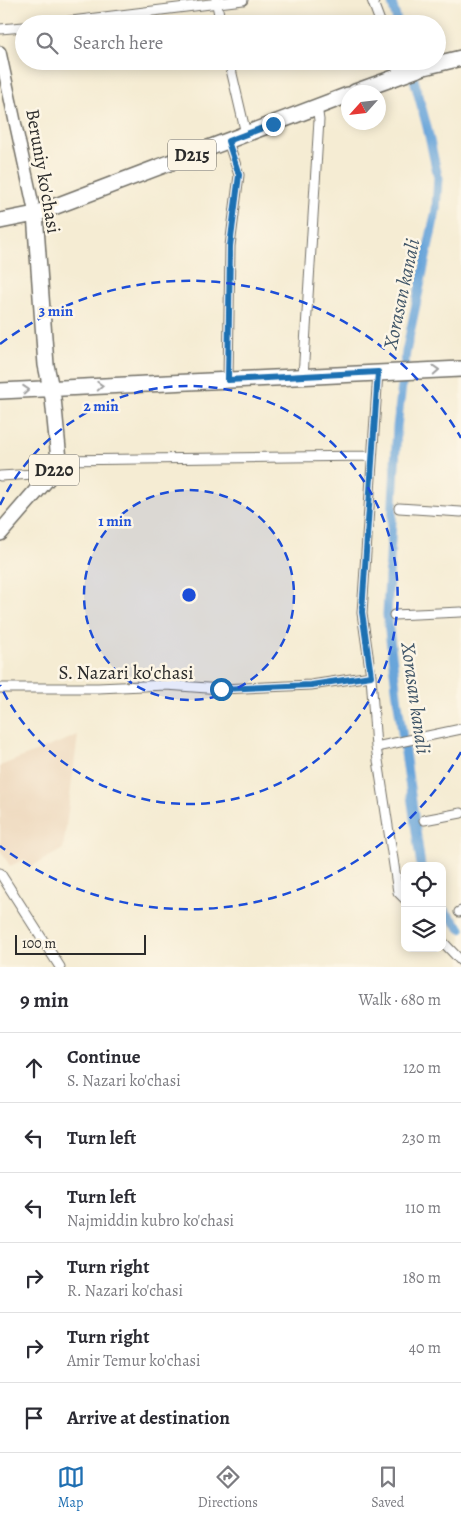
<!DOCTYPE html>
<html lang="en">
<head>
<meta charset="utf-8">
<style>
  body { margin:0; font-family:Alegreya,serif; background:#f7f7f7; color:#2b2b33 }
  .controls { position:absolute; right:15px; bottom:15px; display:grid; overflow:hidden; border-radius:10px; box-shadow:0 2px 12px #0003 }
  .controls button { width:45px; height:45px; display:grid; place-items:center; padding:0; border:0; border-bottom:1px solid #e1e1e2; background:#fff; color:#2b2b33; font:25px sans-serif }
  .compass { position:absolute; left:341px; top:85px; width:45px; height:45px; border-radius:50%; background:#fff; box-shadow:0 2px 12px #0003; rotate:243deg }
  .scale { position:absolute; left:15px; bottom:12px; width:131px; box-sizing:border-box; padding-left:5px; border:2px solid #2b2b2b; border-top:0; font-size:14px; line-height:18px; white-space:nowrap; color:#2b2b2b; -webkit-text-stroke:4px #fcf5e5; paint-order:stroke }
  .stop { position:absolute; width:15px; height:15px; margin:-11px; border:4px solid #1f6fb2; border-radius:50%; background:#fff }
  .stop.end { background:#1f6fb2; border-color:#fff; box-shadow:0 1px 5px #0008 }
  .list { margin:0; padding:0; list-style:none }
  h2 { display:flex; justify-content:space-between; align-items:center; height:65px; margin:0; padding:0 20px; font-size:21px }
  h2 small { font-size:16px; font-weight:400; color:#7c7c81 }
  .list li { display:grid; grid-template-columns:32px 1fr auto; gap:15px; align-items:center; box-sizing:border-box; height:70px; padding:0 20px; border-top:1px solid #e1e1e2 }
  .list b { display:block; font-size:19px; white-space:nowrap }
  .list p { margin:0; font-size:16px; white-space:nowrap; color:#7c7c81 }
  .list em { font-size:16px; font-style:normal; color:#7c7c81 }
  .icon { flex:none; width:28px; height:28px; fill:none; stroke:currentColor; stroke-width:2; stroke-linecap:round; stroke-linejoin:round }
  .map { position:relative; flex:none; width:461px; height:967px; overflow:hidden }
  .search { position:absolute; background:#fff; box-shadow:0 2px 12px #0003; left:15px; right:15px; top:15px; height:55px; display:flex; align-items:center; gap:12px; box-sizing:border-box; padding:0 18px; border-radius:28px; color:#7c7c81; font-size:19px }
  .sheet { height:485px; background:#fff }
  nav { display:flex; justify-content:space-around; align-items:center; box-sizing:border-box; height:70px; border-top:1px solid #e1e1e2; background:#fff; font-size:14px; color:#7c7c81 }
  nav a { display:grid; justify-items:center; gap:2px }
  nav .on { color:#1f6fb2 }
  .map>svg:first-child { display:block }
</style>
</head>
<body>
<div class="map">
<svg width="461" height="967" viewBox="0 0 461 967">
  <rect width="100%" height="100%" fill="#fcf5e5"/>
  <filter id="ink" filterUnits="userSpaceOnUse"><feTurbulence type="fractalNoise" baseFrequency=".02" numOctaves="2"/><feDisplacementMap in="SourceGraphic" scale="10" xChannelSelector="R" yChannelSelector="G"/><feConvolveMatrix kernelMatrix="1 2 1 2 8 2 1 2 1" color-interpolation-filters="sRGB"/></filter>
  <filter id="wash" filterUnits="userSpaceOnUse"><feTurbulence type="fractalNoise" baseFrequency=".0096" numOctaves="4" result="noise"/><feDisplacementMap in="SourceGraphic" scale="20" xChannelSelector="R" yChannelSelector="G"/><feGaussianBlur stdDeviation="1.12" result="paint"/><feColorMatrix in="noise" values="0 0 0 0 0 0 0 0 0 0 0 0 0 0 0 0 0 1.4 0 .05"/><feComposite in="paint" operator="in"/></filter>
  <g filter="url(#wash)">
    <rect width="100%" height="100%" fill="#f5ecd3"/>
    <!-- built -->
    <path fill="#edd7bb" d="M78 735 63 849 29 868 25 859 10 866 0 850V766Z"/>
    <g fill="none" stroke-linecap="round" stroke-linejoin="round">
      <!-- canal -->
      <path stroke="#69a5da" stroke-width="9" d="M391 0 398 24
        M409 61 427 127 438 177 436 210 406 352 397 427 387 615 398 703 421 866
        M442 908 461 929"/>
    </g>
  </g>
  <g filter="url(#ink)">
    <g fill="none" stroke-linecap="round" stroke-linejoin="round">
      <defs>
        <path id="minor" d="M216 0 221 24
          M372 0 381 24
          M47 24 243 0
          M0 29 24 27
          M229 61 246 134
          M394 61 400 76
          M228 141 239 175 230 246 228 380
          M378 372 362 613 371 676 376 747 398 892 405 899
          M303 377 319 120 317 106
          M59 460 371 456
          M0 476 52 473
          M399 508 461 512
          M394 615 461 612
          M0 688H98L166 685 221 689 311 685 371 676
          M376 747 461 729
          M424 820 461 813
          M0 873 60 967
          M459 912 461 911
          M442 941 461 961"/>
        <path id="tertiary" d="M0 52 35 214"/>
        <path id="primary" d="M355 92 424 67 461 58
          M0 221 35 214 348 95
          M0 391 461 369
          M0 533 52 473 59 460 53 398 46 365 35 214"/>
      </defs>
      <!-- minor casing -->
      <use href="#minor" stroke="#726f66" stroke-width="11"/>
      <!-- tertiary casing -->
      <use href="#tertiary" stroke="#726f66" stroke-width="14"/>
      <!-- primary casing -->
      <use href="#primary" stroke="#726f66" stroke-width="18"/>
      <!-- minor -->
      <use href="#minor" stroke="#fff" stroke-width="9"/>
      <!-- tertiary -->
      <use href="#tertiary" stroke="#fff" stroke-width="11"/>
      <!-- primary -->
      <use href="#primary" stroke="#fff" stroke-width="15"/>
    </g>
    <!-- one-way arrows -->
    <defs><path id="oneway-chevron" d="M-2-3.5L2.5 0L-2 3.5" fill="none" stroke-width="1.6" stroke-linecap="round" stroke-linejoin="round" transform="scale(1.25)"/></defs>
    <g stroke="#a0a0a0">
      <use href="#oneway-chevron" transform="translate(436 370) rotate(-3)"/>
      <use href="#oneway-chevron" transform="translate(100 386) rotate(-3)"/>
      <use href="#oneway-chevron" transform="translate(26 390) rotate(-4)"/>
    </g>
  </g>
  <g fill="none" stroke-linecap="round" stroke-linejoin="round" filter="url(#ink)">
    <!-- route -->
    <path stroke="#1f6fb2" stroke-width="6" d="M221 689 311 685 371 676 362 612 378 372 228 380 230 246 239 175 228 141 273 124"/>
  </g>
  <!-- distance rings -->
  <circle cx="189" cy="595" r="105" fill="#1d4ed8" fill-opacity=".12"/>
  <g fill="none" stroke="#1d4ed8" stroke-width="2.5" stroke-dasharray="9 6">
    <circle cx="189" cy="595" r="105"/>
    <path d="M0 505A209 209 0 1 1 0 685"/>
    <path d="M461 752A314 314 0 0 1 0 846M0 344A314 314 0 0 1 461 438"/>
  </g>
  <g text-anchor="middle" stroke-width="5" stroke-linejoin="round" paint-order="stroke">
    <!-- shield labels -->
    <g fill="#fcf5e5" stroke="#6a6863" stroke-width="1">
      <rect x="168" y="139.5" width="48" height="31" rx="4"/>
      <rect x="29" y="454.5" width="50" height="31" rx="4"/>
    </g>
    <g font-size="18" font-weight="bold" fill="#2b2b2b">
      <text x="192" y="161">D215</text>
      <text x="54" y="476">D220</text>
    </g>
    <!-- street labels -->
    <g font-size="19" fill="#2b2b2b" stroke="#fcf5e5">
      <text transform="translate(44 171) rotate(80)" y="7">Beruniy ko'chasi</text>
      <text x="126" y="679">S. Nazari ko'chasi</text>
    </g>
    <!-- water labels -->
    <g font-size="20" font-style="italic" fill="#415668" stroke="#fcf5e5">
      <text transform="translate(401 294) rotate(-78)" y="7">Xorasan kanali</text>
      <text transform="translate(416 698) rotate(82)" y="7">Xorasan kanali</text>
    </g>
  </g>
  <circle cx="189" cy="595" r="8" fill="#1d4ed8" stroke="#fcf5e5" stroke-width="2.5"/>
  <g font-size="15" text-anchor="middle" font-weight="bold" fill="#1d4ed8" stroke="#fcf5e5" stroke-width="5" stroke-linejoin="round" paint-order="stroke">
    <text x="56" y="316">3 min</text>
    <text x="101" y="411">2 min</text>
    <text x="115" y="526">1 min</text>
  </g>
</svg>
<div class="controls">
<button><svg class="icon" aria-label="locate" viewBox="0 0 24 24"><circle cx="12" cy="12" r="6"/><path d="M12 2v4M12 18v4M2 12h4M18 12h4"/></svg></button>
<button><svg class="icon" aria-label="layers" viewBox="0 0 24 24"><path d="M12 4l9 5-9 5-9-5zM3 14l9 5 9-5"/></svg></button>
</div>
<svg class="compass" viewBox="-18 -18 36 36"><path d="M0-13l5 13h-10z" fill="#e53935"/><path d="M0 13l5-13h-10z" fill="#7c7c81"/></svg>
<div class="scale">100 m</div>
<div class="stop" style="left:221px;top:689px"></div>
<div class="stop end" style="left:273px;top:124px"></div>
<div class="search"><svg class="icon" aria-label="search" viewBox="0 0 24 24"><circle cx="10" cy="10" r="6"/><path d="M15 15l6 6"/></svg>Search here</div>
</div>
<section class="sheet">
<h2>9 min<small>Walk · 680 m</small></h2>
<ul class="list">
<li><svg class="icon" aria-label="ahead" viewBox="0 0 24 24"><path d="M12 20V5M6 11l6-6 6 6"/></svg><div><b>Continue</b><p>S. Nazari ko'chasi</p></div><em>120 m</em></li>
<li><svg class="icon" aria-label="left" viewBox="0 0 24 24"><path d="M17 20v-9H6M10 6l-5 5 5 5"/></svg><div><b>Turn left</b></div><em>230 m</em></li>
<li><svg class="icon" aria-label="left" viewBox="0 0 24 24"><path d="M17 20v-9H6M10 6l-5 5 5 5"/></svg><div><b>Turn left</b><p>Najmiddin kubro ko'chasi</p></div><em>110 m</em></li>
<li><svg class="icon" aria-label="right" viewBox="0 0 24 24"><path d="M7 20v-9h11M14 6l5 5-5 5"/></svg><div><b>Turn right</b><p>R. Nazari ko'chasi</p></div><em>180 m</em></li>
<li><svg class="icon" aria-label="right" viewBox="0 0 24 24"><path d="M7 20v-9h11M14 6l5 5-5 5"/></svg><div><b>Turn right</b><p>Amir Temur ko'chasi</p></div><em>40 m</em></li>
<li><svg class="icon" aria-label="arrive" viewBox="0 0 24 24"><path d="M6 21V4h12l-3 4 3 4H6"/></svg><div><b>Arrive at destination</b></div></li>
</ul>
</section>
<nav>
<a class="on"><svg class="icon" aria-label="map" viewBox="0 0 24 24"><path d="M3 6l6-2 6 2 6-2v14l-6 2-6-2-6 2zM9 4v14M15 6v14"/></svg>Map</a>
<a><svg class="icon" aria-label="directions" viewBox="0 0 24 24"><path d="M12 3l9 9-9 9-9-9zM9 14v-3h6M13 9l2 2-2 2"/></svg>Directions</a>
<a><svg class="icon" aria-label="saved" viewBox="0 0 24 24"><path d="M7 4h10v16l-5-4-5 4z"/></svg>Saved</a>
</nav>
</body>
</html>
